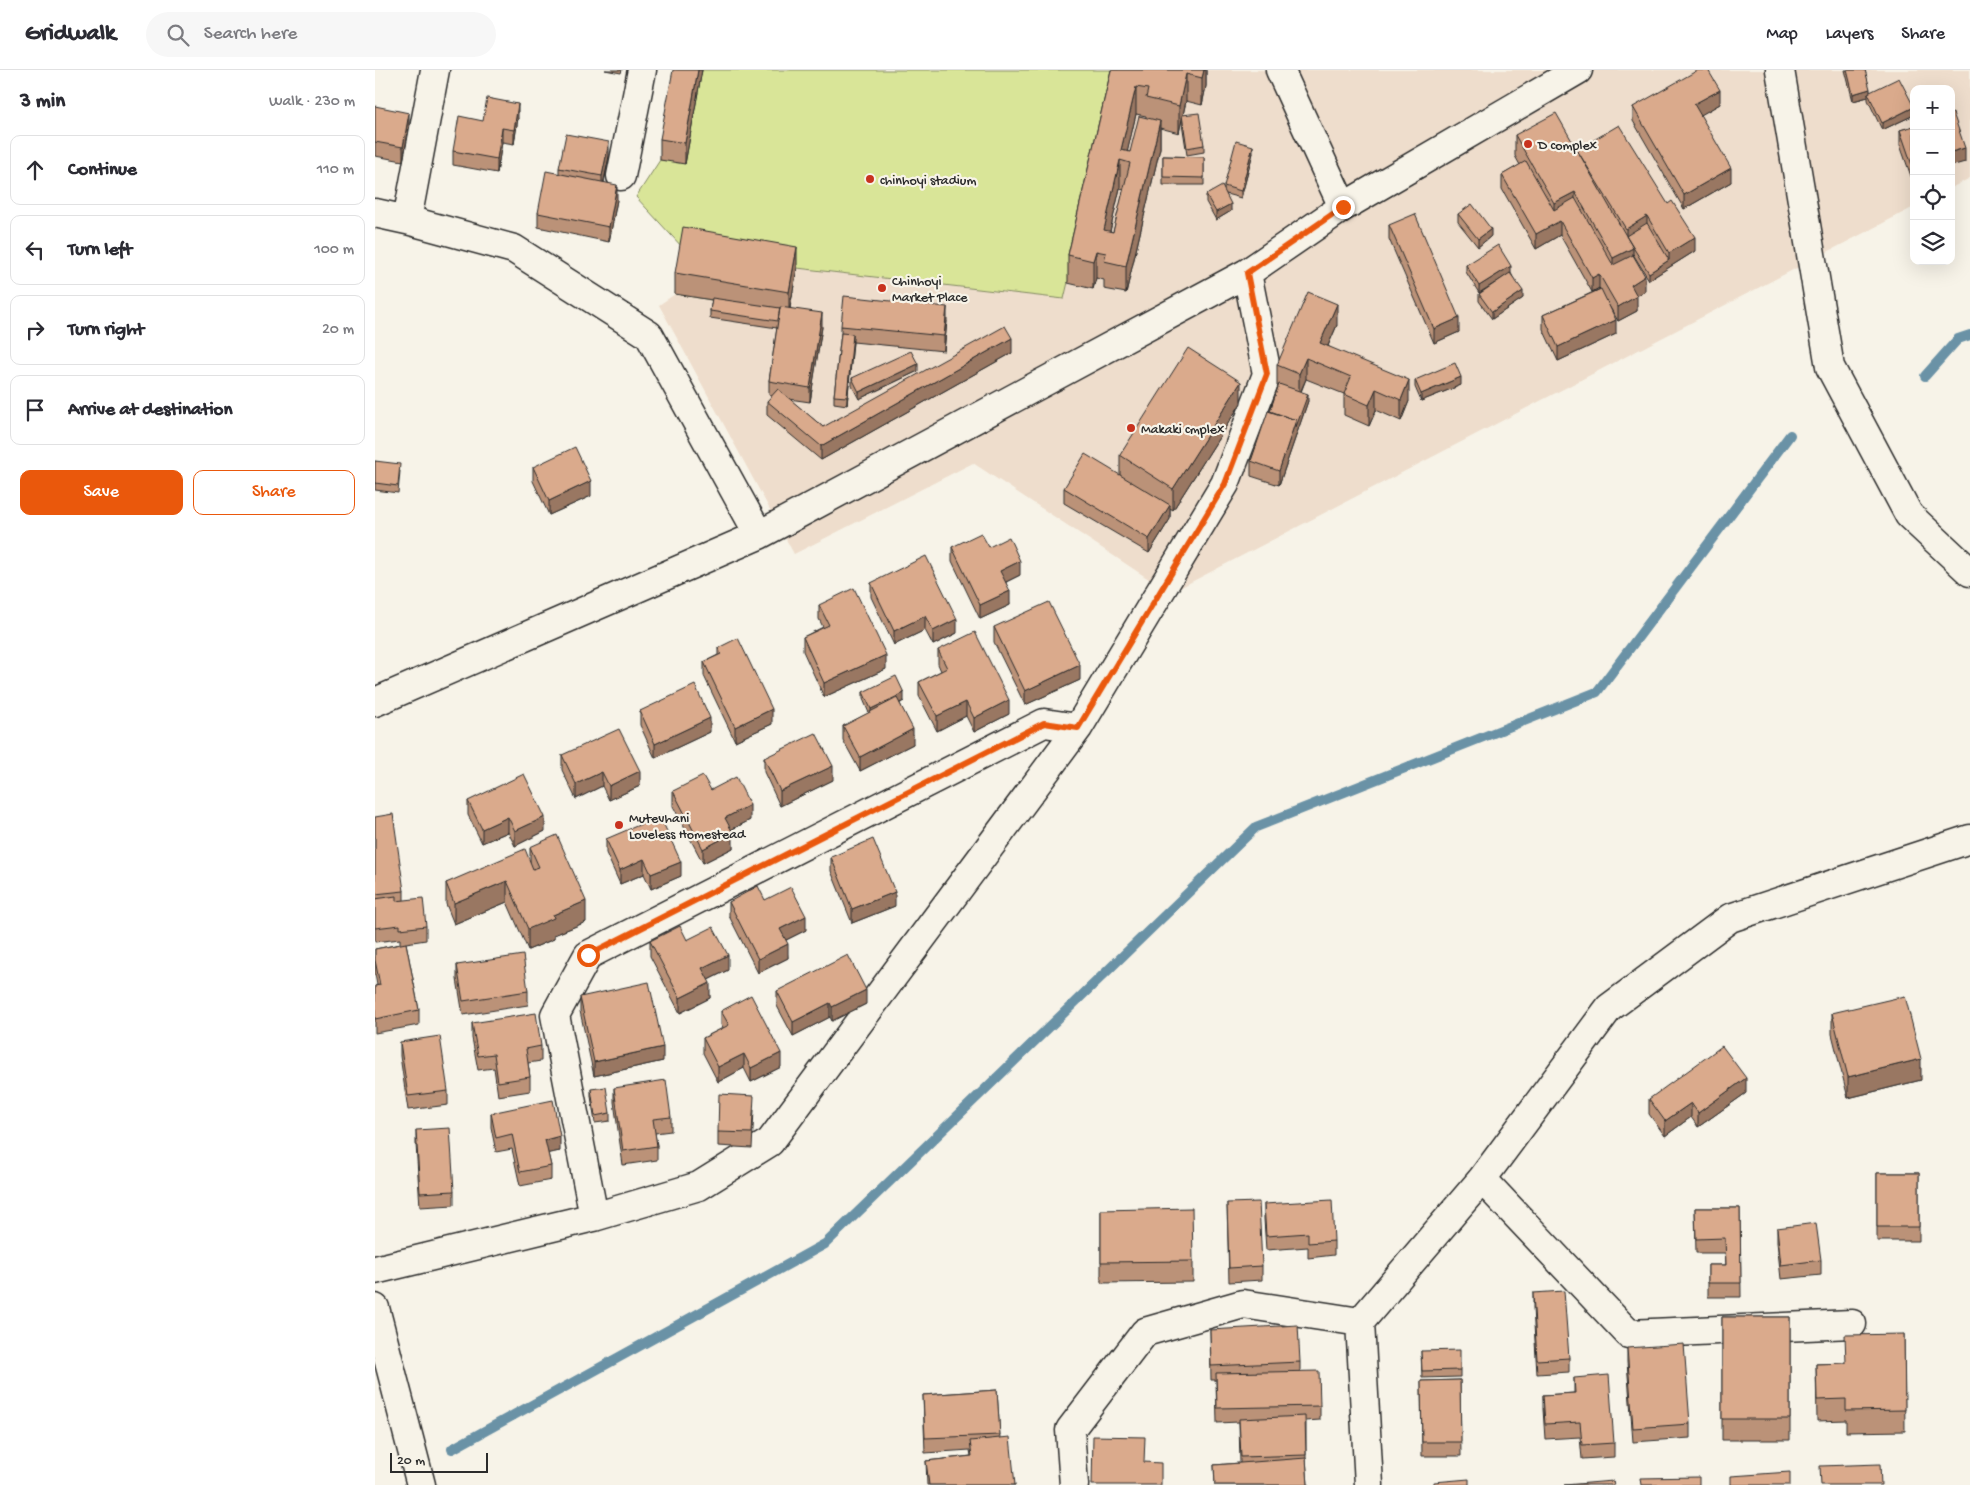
<!DOCTYPE html>
<html lang="en">
<head>
<meta charset="utf-8">
<style>
  body { margin:0; font-family:"Gochi Hand",sans-serif; background:#f7f7f7; color:#2b2b33 }
  .controls { position:absolute; right:15px; top:15px; display:grid; overflow:hidden; border-radius:10px; box-shadow:0 5px 20px #0002 }
  .controls button { width:45px; height:45px; display:grid; place-items:center; padding:0; border:0; border-bottom:1px solid #e1e1e2; background:#fff; color:#2b2b33; font:25px sans-serif }
  .scale { position:absolute; left:15px; bottom:12px; width:98px; box-sizing:border-box; padding-left:5px; border:2px solid #2b2b2b; border-top:0; font-size:14px; line-height:18px; white-space:nowrap; color:#2b2b2b; -webkit-text-stroke:4px #f7f3e8; paint-order:stroke }
  .stop { position:absolute; width:15px; height:15px; margin:-11px; border:4px solid #ea580c; border-radius:50%; background:#fff }
  .stop.end { background:#ea580c; border-color:#fff; box-shadow:0 1px 5px #0008 }
  .list { margin:0; padding:0; list-style:none }
  h2 { display:flex; justify-content:space-between; align-items:center; height:65px; margin:0; padding:0 20px; font-size:21px }
  h2 small { font-size:16px; font-weight:400; color:#7c7c81 }
  .list li { display:grid; grid-template-columns:32px 1fr auto; gap:15px; align-items:center; box-sizing:border-box; height:70px; margin:0 10px 10px; padding:0 10px; border:1px solid #e1e1e2; border-radius:10px }
  .list b { display:block; font-size:19px; white-space:nowrap }
  .list em { font-size:16px; font-style:normal; color:#7c7c81 }
  .actions { display:flex; gap:10px; padding:15px 20px }
  .actions a { flex:1; padding:11px 0; border:1px solid #ea580c; border-radius:10px; text-align:center; font-size:18px; color:#ea580c }
  .actions .main { background:#ea580c; color:#fff }
  .icon { flex:none; width:28px; height:28px; fill:none; stroke:currentColor; stroke-width:2; stroke-linecap:round; stroke-linejoin:round }
  .map { position:relative; flex:none; width:1595px; height:1415px; overflow:hidden }
  header { display:flex; align-items:center; gap:30px; box-sizing:border-box; height:70px; padding:0 25px; background:#fff; border-bottom:1px solid #e1e1e2 }
  header strong { font-size:24px }
  nav { display:flex; gap:28px; margin-inline-start:auto; font-size:18px }
  .search { width:350px; height:45px; background:#f7f7f7; display:flex; align-items:center; gap:12px; box-sizing:border-box; padding:0 18px; border-radius:28px; color:#7c7c81; font-size:19px }
  main { display:flex }
  aside { flex:1; background:#fff }
  .map>svg:first-child { display:block }
</style>
</head>
<body>
<header>
<strong>Gridwalk</strong>
<div class="search"><svg class="icon" aria-label="search" viewBox="0 0 24 24"><circle cx="10" cy="10" r="6"/><path d="M15 15l6 6"/></svg>Search here</div>
<nav><a>Map</a><a>Layers</a><a>Share</a></nav>
</header>
<main>
<aside>
<h2>3 min<small>Walk · 230 m</small></h2>
<ul class="list">
<li><svg class="icon" aria-label="ahead" viewBox="0 0 24 24"><path d="M12 20V5M6 11l6-6 6 6"/></svg><div><b>Continue</b></div><em>110 m</em></li>
<li><svg class="icon" aria-label="left" viewBox="0 0 24 24"><path d="M17 20v-9H6M10 6l-5 5 5 5"/></svg><div><b>Turn left</b></div><em>100 m</em></li>
<li><svg class="icon" aria-label="right" viewBox="0 0 24 24"><path d="M7 20v-9h11M14 6l5 5-5 5"/></svg><div><b>Turn right</b></div><em>20 m</em></li>
<li><svg class="icon" aria-label="arrive" viewBox="0 0 24 24"><path d="M6 21V4h12l-3 4 3 4H6"/></svg><div><b>Arrive at destination</b></div></li>
</ul>
<div class="actions"><a class="main">Save</a><a>Share</a></div>
</aside>
<div class="map">
<svg width="1595" height="1415" viewBox="0 0 1595 1415">
  <rect width="100%" height="100%" fill="#f7f3e8"/>
  <filter id="ink" filterUnits="userSpaceOnUse"><feTurbulence type="fractalNoise" baseFrequency=".02" numOctaves="2"/><feDisplacementMap in="SourceGraphic" scale="10" xChannelSelector="R" yChannelSelector="G"/><feConvolveMatrix kernelMatrix="1 2 1 2 8 2 1 2 1" color-interpolation-filters="sRGB"/></filter>
  <g filter="url(#ink)">
    <!-- built -->
    <path fill="#edc" d="M743 0H1595V108L1576 118V19H1539V137L795 523 598 393 419 484 284 235 300 224 414 243 422 198 689 229Z"/>
    <!-- grass -->
    <path fill="#d9e598" stroke="#828862" d="M302 0H743L689 229 422 198 414 243 300 224 308 178 261 127 285 90Z"/>
    <g fill="none" stroke-linecap="round" stroke-linejoin="round">
      <!-- stream -->
      <path stroke="#6b92a6" stroke-width="10" d="M1550 306 1583 269 1595 265
        M77 1379 450 1174 881 757 1222 622 1415 365"/>
      <defs>
        <path id="minor" d="M905 0 968 137
          M1405 0 1455 297 1534 445 1595 502
          M246 106 267 0
          M0 143 32 150 139 179 274 265 384 465
          M32 150 60 0
          M0 632 384 465 872 203 968 137 1203 0
          M1107 1109 1254 1264 1477 1254
          M219 1147 180 945 213 885 669 653 703 658
          M0 1200 219 1147 324 1116 395 1072 703 658 850 414 892 304 872 203
          M0 1238 46 1415
          M699 1415 695 1360 770 1262 868 1234 985 1252
          M994 1415 985 1252 1107 1109 1234 938 1355 848 1595 769"/>
      </defs>
      <!-- minor casing -->
      <use href="#minor" stroke="#2b2b2b" stroke-width="31"/>
      <!-- minor -->
      <use href="#minor" stroke="#f7f3e8" stroke-width="28"/>
    </g>
    <!-- wall -->
    <path fill="#bb9278" stroke="#2b2b2b" fill-rule="evenodd" d="M230 0H247L246 3Z
      M327 0 310 94 285 90V69Z
      M736 0H831V16L827 35 811 31 808 45 829 75V82L812 85 807 53V47L804 63 785 58V78L751 223 729 219V210L721 208 718 219 693 213V185ZM761 44 771 46V47L755 82H752ZM745 118 749 119 738 162 735 161Z
      M1470 0H1490L1495 22 1539 36V45L1507 60 1493 30V27L1478 31Z
      M1345 34 1325 45 1356 112 1309 139 1258 51V37Z
      M0 36 34 57 28 91 0 86Z
      M143 48 139 74 127 72 122 103 78 95V81L108 51Z
      M1539 56 1537 109 1525 75V60Z
      M1140 65 1202 80 1320 181 1274 210 1258 184 1270 221 1261 226 1262 241 1243 251 1233 234 1241 264 1183 291 1168 259V245L1225 219 1224 218 1217 222 1185 165 1161 179 1127 119V105L1145 95 1140 86Z
      M878 83 866 128 851 124 856 141 841 150 831 132V125L849 120V116Z
      M234 86 229 113 242 130 234 172 163 157V143L184 103V98Z
      M788 86 829 87V115H788Z
      M1083 144 1116 166 1103 177 1083 152Z
      M1014 155 1084 262 1059 273 1014 169Z
      M1091 195 1136 203 1148 228 1117 249 1104 231V224L1119 213 1104 223 1091 202Z
      M422 198 415 238 447 257 435 332 414 329 448 357 637 283 446 390 392 345V331L397 326 394 325V311L402 258 335 248V241L337 230 300 224V203Z
      M572 251 569 281 478 272 472 335 459 333V326L466 263V256Z
      M962 255 953 276 1034 331 1026 351 1001 340 994 356 969 345V324L931 309 926 322 933 331 904 415 876 406V391L895 341 903 316H902V295Z
      M543 301 484 329 477 316V308Z
      M1040 310 1086 315 1046 331 1040 317Z
      M866 333 798 440 795 438V449L774 483 689 433V418L745 405V385Z
      M0 391 25 401 23 423 0 420Z
      M158 397 216 426 174 445 158 411Z
      M577 477H614L645 505 631 512 635 535 605 549 577 491Z
      M496 513 582 563 558 575 550 560 519 575 496 527Z
      M444 535 511 599 449 627 428 581V567L448 557 444 549Z
      M619 557 705 610 650 635 619 572Z
      M343 578 397 654 360 671 329 606V592L343 585Z
      M563 580 634 644 599 662 591 646 562 661 544 626V612L566 601 563 594Z
      M488 622 529 631 525 633 538 674 485 701 468 670V656L494 643 488 629Z
      M265 641 335 662 280 688 265 655Z
      M187 685 265 716 234 730 227 716 201 729 187 700Z
      M389 688 458 710 405 736 389 702Z
      M336 720 375 750 356 760 358 778 328 793 298 736V721Z
      M93 731 170 761 140 776 133 762 107 773 93 745Z
      M0 747 29 821V831L51 856V870L31 873 44 940V955L0 963V916L2 915 0 904V879L25 874V869L0 872Z
      M231 769 306 806 276 819 269 804 245 814 231 783Z
      M155 777 211 852 179 865V869L153 880 132 832 79 854 71 834V813L155 792Z
      M456 787 520 836 477 853 456 801Z
      M390 830 431 860 411 870 413 888 383 903 354 846V832Z
      M312 870 353 900 333 910 335 928 305 943 275 886V871Z
      M82 895 153 921V935L88 945 82 909Z
      M402 921 491 934 457 951 455 947 418 966 402 936Z
      M205 927 288 991 219 1006 205 941Z
      M346 941 406 997 376 1012 369 998 343 1012 328 983V968L348 958 346 955Z
      M1457 943 1546 1010 1473 1028 1457 964Z
      M97 953 166 976V991L153 993 155 1007V1021L123 1026 119 998 103 1000 97 968Z
      M25 972 73 1021V1035L33 1040 25 986Z
      M239 1018 296 1047V1061L280 1063 282 1076V1090L248 1095 239 1032Z
      M216 1019 235 1043V1051L220 1053 216 1026Z
      M1371 1023 1323 1057 1316 1047 1290 1066 1274 1044V1029Z
      M379 1040 377 1078 343 1076V1062Z
      M116 1043 185 1081 173 1083 176 1096V1110L145 1116 137 1079 121 1082 116 1057Z
      M41 1060 79 1121V1135L45 1137 41 1074Z
      M1502 1103H1544V1171H1502Z
      M852 1133 887 1196V1210L854 1212Z
      M889 1134 959 1171V1185L933 1188V1177L891 1180 889 1149Z
      M1320 1138H1365L1366 1227H1333V1195H1351L1350 1183H1321Z
      M726 1140 818 1191V1212L726 1213Z
      M1402 1158 1446 1190V1205L1406 1209 1402 1172Z
      M1158 1223 1194 1288V1302L1162 1304 1158 1238Z
      M1347 1247H1415V1370H1347Z
      M835 1260 925 1292V1301L945 1336V1350L931 1351V1388L933 1415H840L839 1395 865 1393 864 1352 842 1353 841 1310H836Z
      M1529 1264 1530 1361 1471 1362V1350L1442 1351 1441 1294 1471 1293Z
      M1252 1278 1315 1354V1368L1258 1372 1252 1292Z
      M1046 1281 1085 1300V1307L1047 1308Z
      M1199 1308 1239 1373V1387L1207 1389 1205 1367 1170 1369 1168 1339V1325L1199 1323Z
      M1085 1310 1086 1386H1047L1046 1311Z
      M622 1320 625 1368 640 1415H552L551 1391 596 1386 595 1380 550 1383 548 1325Z"/>
    <!-- shaded-wall -->
    <path fill="#997762" stroke="#2b2b2b" d="M323 0H327L310 94V73Z
      M829 0H831V16L827 35V8Z
      M811 4V31L804 63V36Z
      M761 17V44L750 92 746 80Z
      M1495 19V27L1493 23V27L1478 31V24Z
      M1345 20V34L1319 49V34Z
      M143 34V48L139 74V60Z
      M1539 37V45L1507 60V53Z
      M34 43V57L28 91V77Z
      M785 51V78L751 223V196Z
      M127 58V72L122 103V89Z
      M234 72V86L227 120V106Z
      M878 76V83L866 128V121Z
      M1590 78V92L1576 96V82Z
      M745 90V118L730 183 729 160Z
      M1539 94V109H1537V95Z
      M1356 98V112L1309 139V125Z
      M242 115V130L234 172V157Z
      M1200 122V143L1185 151V165L1161 179V164L1179 154V133Z
      M856 134V141L841 150V142Z
      M1272 146V160L1251 166V159Z
      M1116 159V166L1103 177V169Z
      M1320 167V181L1274 210V203L1294 190V183Z
      M422 177V198L414 243V222Z
      M1258 178V199L1238 209V188Z
      M721 181V208L718 219V191Z
      M1136 196V203L1104 223V216Z
      M1224 204V218L1217 222V208Z
      M1270 206V221L1256 229V215Z
      M1148 221V228L1117 249V242Z
      M1262 226V241L1243 251V237Z
      M962 234V255L945 294V273Z
      M572 237V251L569 281V266Z
      M447 243V257L435 332V318Z
      M1084 248V262L1059 273V259Z
      M1241 250V264L1183 291V277Z
      M478 264V271L472 335V327Z
      M637 268V283L446 390V376Z
      M931 288V309L924 325V304Z
      M543 294V301L484 329V322Z
      M1086 307V315L1046 331V324Z
      M1034 310V331L1026 351V330Z
      M866 312V333L798 440V419Z
      M1001 319V340L994 356V335Z
      M933 324V331L904 415V401L921 350Z
      M216 411V426L174 445V431Z
      M795 435V449L774 483V469Z
      M645 491V505L625 515V501Z
      M635 521V535L605 549V535Z
      M550 546V560L519 575V561Z
      M582 549V563L558 575V561Z
      M511 585V599L449 627V613Z
      M705 595V610L650 635V621Z
      M529 623V631L496 646V639Z
      M634 630V644L599 662V648Z
      M591 632V646L562 661V646Z
      M397 639V654L360 671V657Z
      M335 648V662L280 688V674Z
      M538 659V674L485 701V687Z
      M458 696V710L405 736V721Z
      M265 701V716L234 730V716Z
      M227 702V716L201 729V714Z
      M375 735V750L350 763V748Z
      M133 747V762L107 773V759Z
      M170 747V761L140 776V761Z
      M358 763V778L328 793V779Z
      M269 789V804L245 814V800Z
      M306 792V806L276 819V804Z
      M132 811V832L79 854V833Z
      M520 822V836L477 853V839Z
      M211 831V852L179 865V869L153 880V859L178 845Z
      M431 846V860L405 873V859Z
      M413 874V888L383 903V889Z
      M353 885V900L327 913V898Z
      M335 913V928L305 943V928Z
      M491 920V934L457 951V937Z
      M455 933V947L418 966V952Z
      M288 977V991L219 1006V992Z
      M406 983V997L376 1012V998Z
      M369 984V998L343 1012V997Z
      M1546 989V1010L1473 1028V1007Z
      M1371 1008V1023L1323 1057V1043Z
      M1316 1033V1047L1290 1066V1051Z
      M185 1066V1081L170 1084V1070Z"/>
    <!-- building -->
    <path fill="#daaa8c" stroke="#2b2b2b" fill-rule="evenodd" d="M298 0H323L310 73 285 69Z
      M736 0H829L827 8 811 4 804 36 771 28 773 19 761 17 746 80 755 82 764 46 785 51 751 196 729 191 731 183 721 181 718 191 693 185ZM745 90 755 93 738 162 729 160Z
      M1323 0H1333L1345 20 1319 34 1356 98 1309 125 1258 37Z
      M1472 0H1490L1495 19 1478 24Z
      M1524 8 1539 37 1507 53 1493 23Z
      M112 28 143 34 139 60 127 58 122 89 78 81 84 46 108 51Z
      M0 36 34 43 28 77 0 72Z
      M824 43 829 75 812 78 807 45Z
      M1181 43 1258 178 1238 188 1200 122 1179 133 1140 65Z
      M1578 43 1590 78 1576 82V44Z
      M1244 55 1293 134 1297 131 1320 167 1294 183 1272 146 1251 159 1202 80Z
      M1539 56V94L1537 95 1525 60Z
      M191 64 234 72 227 106 184 98Z
      M861 71 878 76 866 121 849 116Z
      M788 86 829 87V108L788 107Z
      M1151 91 1179 140 1200 128 1238 195 1258 185 1270 206 1256 215 1262 226 1243 237 1224 204 1217 208 1185 151 1161 164 1127 105Z
      M171 101 242 115 234 157 163 143Z
      M847 116 856 134 841 142 831 125Z
      M1097 134 1116 159 1103 169 1083 144Z
      M1040 144 1084 248 1059 259 1014 155Z
      M1272 153 1294 190 1274 203 1251 166Z
      M308 157 422 177 414 222 300 203Z
      M1123 175 1136 196 1104 216 1091 195Z
      M1135 203 1148 221 1117 242 1104 224Z
      M1226 219 1241 250 1183 277 1168 245Z
      M933 222 962 234 945 273 1034 310 1026 330 1001 319 994 335 969 324 976 307 931 288 924 304 902 295Z
      M469 226 572 237 569 266 466 256Z
      M337 228 405 238 403 251 335 241Z
      M405 237 447 243 435 318 394 311Z
      M630 256 637 268 446 376 392 331 403 319 448 357Z
      M466 263 478 264 472 327 459 326Z
      M813 278 866 312 798 419 745 385Z
      M536 281 543 294 484 322 477 308Z
      M1080 293 1086 307 1046 324 1040 310Z
      M904 314 933 324 921 357V350L895 341Z
      M893 341 921 350 904 401 876 391Z
      M200 377 216 411 174 431 158 397Z
      M710 384 795 435 774 469 689 418Z
      M0 391 25 394 23 416 0 413Z
      M606 463 614 477 634 467 645 491 625 501 635 521 605 535 577 477Z
      M551 486 582 549 558 561 550 546 519 561 496 513Z
      M479 518 511 585 449 613 428 567 454 555 444 535Z
      M674 532 705 595 650 621 619 557Z
      M600 562 634 630 599 648 591 632 562 646 544 612 572 598 563 580Z
      M363 568 397 639 360 657 329 592 346 584 343 578Z
      M521 606 529 623 496 639 488 622Z
      M320 615 335 648 280 674 265 641Z
      M522 628 538 659 485 687 468 656Z
      M244 659 265 701 234 716 227 702 201 714 187 685Z
      M441 663 458 696 405 721 389 688Z
      M149 704 170 747 140 761 133 747 107 759 93 731Z
      M328 706 336 720 361 707 375 735 350 748 358 763 328 779 298 721Z
      M18 744 29 821 0 824V747Z
      M285 746 306 792 276 804 269 789 245 800 231 769Z
      M182 765 211 831 178 845 179 848 153 859 132 811 79 833 71 813 150 779 158 799 164 797 155 777Z
      M498 769 520 822 477 839 456 787Z
      M383 816 390 830 416 817 431 846 405 859 413 874 383 889 354 832Z
      M21 826V831L48 828 51 856 25 859V855L0 858V829Z
      M305 856 312 870 338 857 353 885 327 898 335 913 305 928 275 871Z
      M31 873 44 940 0 949V916L5 915 0 890V879Z
      M148 885 153 921 88 931 82 895Z
      M473 885 491 920 457 937 455 933 418 952 402 921Z
      M274 912 288 977 219 992 205 927Z
      M376 925 406 983 376 998 369 984 343 997 328 968 354 955 346 941Z
      M1530 926 1546 989 1473 1007 1457 943Z
      M161 943 166 976 151 979 155 1007 123 1012 119 984 103 986 97 953Z
      M65 966 73 1021 33 1026 25 972Z
      M1347 976 1371 1008 1323 1043 1316 1033 1290 1051 1274 1029Z
      M291 1010 296 1047 278 1049 282 1076 248 1081 239 1018Z
      M231 1017 235 1043 220 1046 216 1019Z
      M344 1024 379 1026 377 1063 343 1062Z
      M178 1030 185 1066 170 1070 176 1096 145 1102 137 1064 121 1068 116 1043Z
      M75 1058 79 1121 45 1123 41 1060Z
      M1502 1103H1544V1157H1502Z
      M957 1130 959 1171 933 1173V1163L891 1166 889 1134Z
      M884 1132 887 1196 854 1198 852 1133Z
      M817 1138 818 1191 726 1192V1140Z
      M1320 1138H1365L1366 1213H1333V1195H1351L1350 1168 1321 1169Z
      M1441 1153 1446 1190 1406 1195 1402 1158Z
      M1189 1221 1194 1288 1162 1290 1158 1223Z
      M1347 1247H1415V1349H1347Z
      M923 1255 925 1292 836 1296 835 1260Z
      M1529 1264 1530 1340 1471 1341V1329L1442 1330 1441 1294 1471 1293 1470 1265Z
      M1309 1274 1315 1354 1258 1358 1252 1278Z
      M1085 1280V1300L1047 1301 1046 1281Z
      M944 1301 945 1336 842 1338 841 1303Z
      M1234 1305 1239 1373 1207 1375 1205 1352 1170 1354 1168 1325 1200 1323 1199 1308Z
      M1085 1310 1086 1372H1047L1046 1311Z
      M622 1320 625 1365 550 1368 548 1325Z
      M930 1346 931 1385 866 1387 864 1349Z
      M718 1366 770 1367 769 1392 786 1393V1415H717Z
      M635 1367 640 1415H554L551 1391 597 1386 595 1371Z
      M931 1388 933 1415H840L839 1395Z
      M1505 1394 1506 1415H1446L1445 1396Z
      M1415 1402V1415H1356V1406Z
      M1324 1407V1415H1266L1265 1408Z
      M1094 1409V1415H1059V1412Z
      M1238 1411 1239 1415H1189Z"/>
  </g>
  <g fill="none" stroke-linecap="round" stroke-linejoin="round" filter="url(#ink)">
    <!-- route -->
    <path stroke="#ea580c" stroke-width="6" d="M213 885 669 653 703 658 850 414 892 304 872 203 968 137"/>
  </g>
  <!-- markers -->
  <g fill="#c8321e" stroke="#f7f3e8" stroke-width="2">
    <circle cx="1153" cy="74" r="5"/>
    <circle cx="495" cy="109" r="5"/>
    <circle cx="507" cy="218" r="5"/>
    <circle cx="756" cy="358" r="5"/>
    <circle cx="244" cy="755" r="5"/>
  </g>
  <g text-anchor="middle" stroke-width="4.5" stroke-linejoin="round" paint-order="stroke">
    <!-- poi labels -->
    <g font-size="14" fill="#2b2b2b" stroke="#f7f3e8" text-anchor="start">
      <text x="1163" y="79">D complex</text>
      <text x="505" y="114">chinhoyi stadium</text>
      <text x="517" y="215">Chinhoyi<tspan x="517" dy="16">Market Place</tspan></text>
      <text x="766" y="363">Makaki cmplex</text>
      <text x="254" y="752">Mutevhani<tspan x="254" dy="16">Loveless Homestead</tspan></text>
    </g>
  </g>
</svg>
<div class="controls">
<button>+</button>
<button>−</button>
<button><svg class="icon" aria-label="locate" viewBox="0 0 24 24"><circle cx="12" cy="12" r="6"/><path d="M12 2v4M12 18v4M2 12h4M18 12h4"/></svg></button>
<button><svg class="icon" aria-label="layers" viewBox="0 0 24 24"><path d="M12 4l9 5-9 5-9-5zM3 14l9 5 9-5"/></svg></button>
</div>
<div class="scale">20 m</div>
<div class="stop" style="left:213px;top:885px"></div>
<div class="stop end" style="left:968px;top:137px"></div>
</div>
</main>
</body>
</html>
